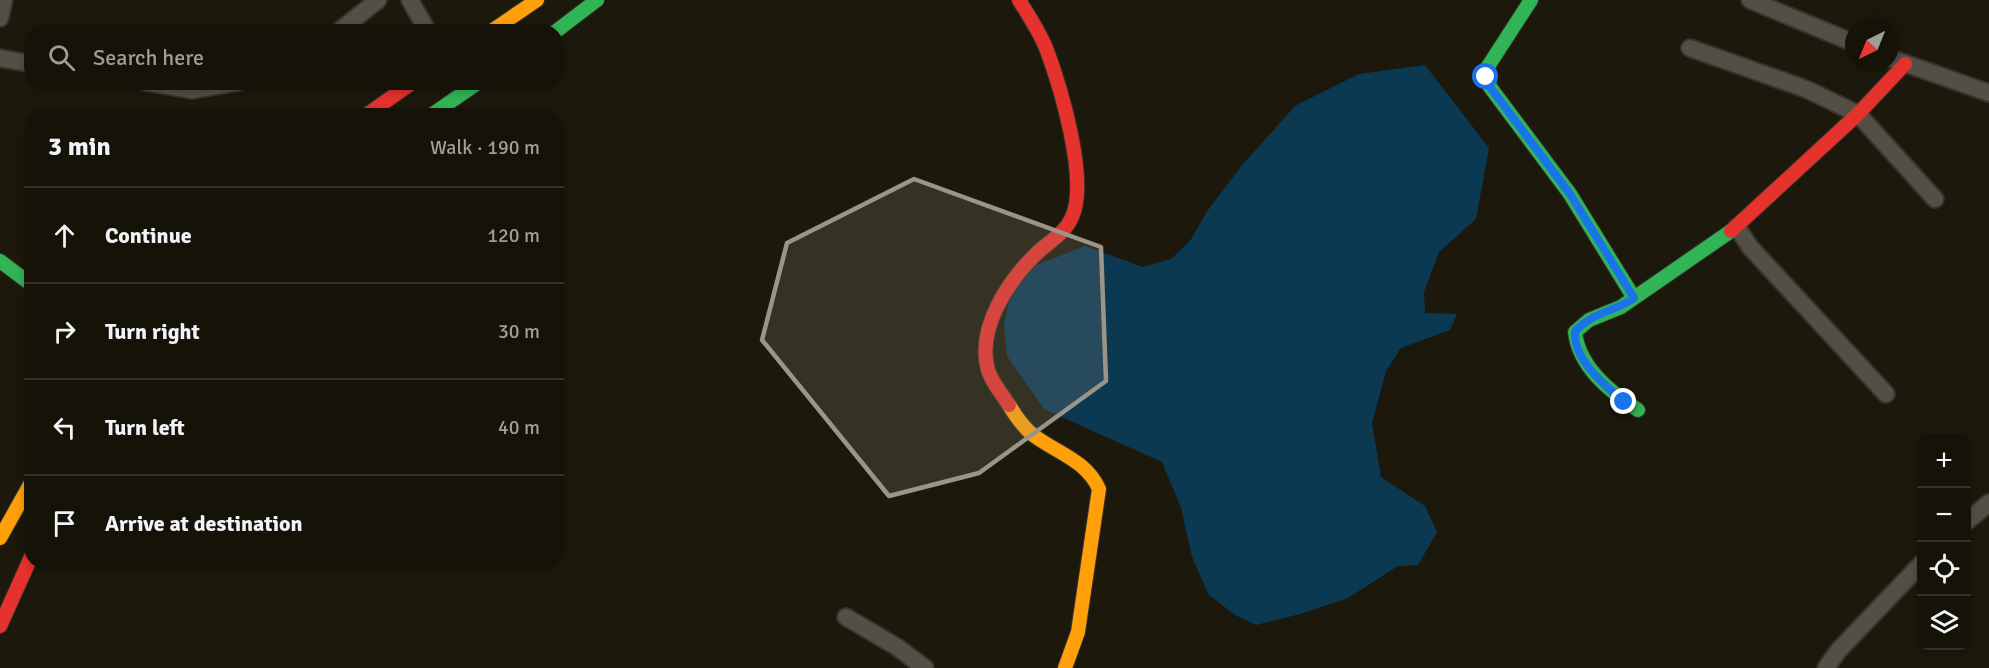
<!DOCTYPE html>
<html lang="en">
<head>
<meta charset="utf-8">
<style>
  body { margin:0; font-family:Signika,sans-serif; background:#222016; color:#f1f3f6 }
  .controls { position:absolute; right:18px; bottom:18px; display:grid; overflow:hidden; border-radius:12px; box-shadow:0 3px 9px #0003 }
  .controls button { width:54px; height:54px; display:grid; place-items:center; padding:0; border:0; border-bottom:2px solid #343229; background:#151208; color:#f1f3f6; font:30px sans-serif }
  .compass { position:absolute; left:1845px; top:18px; width:54px; height:54px; border-radius:50%; background:#151208; box-shadow:0 3px 9px #0003; rotate:223deg }
  .stop { position:absolute; width:18px; height:18px; margin:-14px; border:4px solid #1a73e8; border-radius:50%; background:#fff }
  .stop.end { background:#1a73e8; border-color:#fff; box-shadow:0 2px 6px #0008 }
  .list { margin:0; padding:0; list-style:none }
  h2 { display:flex; justify-content:space-between; align-items:center; height:78px; margin:0; padding:0 24px; font-size:26px }
  h2 small { font-size:20px; font-weight:400; color:#9d9e9c }
  .list li { display:grid; grid-template-columns:39px 1fr auto; gap:18px; align-items:center; box-sizing:border-box; height:96px; padding:0 24px; border-top:2px solid #343229 }
  .list b { display:block; font-size:22px; white-space:nowrap }
  .list em { font-size:20px; font-style:normal; color:#9d9e9c }
  .icon { flex:none; width:33px; height:33px; fill:none; stroke:currentColor; stroke-width:2; stroke-linecap:round; stroke-linejoin:round }
  .map { position:relative; flex:none; width:1989px; height:668px; overflow:hidden }
  .search { position:absolute; background:#151208; box-shadow:0 3px 9px #0003; left:24px; top:24px; width:540px; height:66px; display:flex; align-items:center; gap:15px; box-sizing:border-box; padding:0 21px; border-radius:24px; color:#9d9e9c; font-size:22px }
  .panel { position:absolute; background:#151208; box-shadow:0 3px 9px #0003; left:24px; top:108px; width:540px; height:462px; border-radius:24px }
  .map>svg:first-child { display:block }
</style>
</head>
<body>
<div class="map">
<svg width="1989" height="668" viewBox="0 0 1989 668">
  <rect width="100%" height="100%" fill="#1c180b"/>
  <!-- water -->
  <path fill="#0b3952" d="M1425 65 1489 148 1476 219 1439 252 1424 292 1425 313 1457 314 1450 330 1401 348 1386 371 1372 423 1381 477 1425 506 1437 532 1418 565 1398 566 1348 598 1300 614 1256 625 1235 615 1209 595 1192 557 1181 508 1162 462 1044 409 1007 356 1004 324 1012 286 1034 266 1085 246 1143 267 1171 259 1190 241 1208 210 1243 164 1295 106 1359 74Z"/>
  <g fill="none" stroke-linecap="round" stroke-linejoin="round">
    <defs>
      <path id="street" d="M410 0 428 32
        M1750 0 1854 43
        M0 18 4 0
        M338 32 378 0
        M1690 48 1806 89 1858 114 1935 199
        M0 58 32 64
        M1890 58 1989 93
        M145 82 192 90 239 82
        M1737 227 1750 247 1886 394
        M1966 522 1989 503
        M846 617 897 647 925 668
        M1826 668 1838 651 1922 563"/>
      <path id="fast" d="M1531 0 1487 68 1490 87 1570 194 1634 298
        M555 32 597 0
        M430 116 479 82
        M0 261 32 285
        M1638 410C1610 392 1579 367 1575 332L1589 320 1621 307 1731 231"/>
      <path id="slow" d="M490 32 537 0
        M1009 405C1016 417 1023 427 1033 435 1057 453 1086 460 1099 489L1078 632 1065 668
        M0 538 32 481"/>
      <path id="jam" d="M365 116 413 82
        M1731 231 1858 114 1905 64
        M1009 405C1002 394 992 383 988 370 976 328 1009 280 1037 253 1049 242 1066 232 1072 217 1089 180 1060 85 1046 48 1039 31 1029 16 1019 0
        M0 626 32 555"/>
    </defs>
    <!-- street casing -->
    <use href="#street" stroke="#37332a" stroke-width="20"/>
    <!-- fast casing -->
    <use href="#fast" stroke="#37332a" stroke-width="16"/>
    <!-- slow casing -->
    <use href="#slow" stroke="#37332a" stroke-width="16"/>
    <!-- jam casing -->
    <use href="#jam" stroke="#37332a" stroke-width="16"/>
    <!-- street -->
    <use href="#street" stroke="#534f46" stroke-width="16"/>
    <!-- fast -->
    <use href="#fast" stroke="#30b455" stroke-width="14"/>
    <!-- slow -->
    <use href="#slow" stroke="#ff9f0a" stroke-width="14"/>
    <!-- jam -->
    <use href="#jam" stroke="#e5322d" stroke-width="14"/>
  </g>
  <g fill="none" stroke-linecap="round" stroke-linejoin="round">
    <!-- route -->
    <path stroke="#1a73e8" stroke-width="8" d="M1486 77 1490 87 1570 194 1634 298C1616 311 1588 314 1575 332 1573 360 1605 385 1624 402"/>
  </g>
  <!-- marked area -->
  <path fill="#9b9587" fill-opacity="0.2" stroke="#9b9587" stroke-width="4.5" stroke-linejoin="round" d="M914 179 1101 247 1106 381 979 473 889 496 762 340 787 243Z"/>
</svg>
<div class="controls">
<button>+</button>
<button>−</button>
<button><svg class="icon" aria-label="locate" viewBox="0 0 24 24"><circle cx="12" cy="12" r="6"/><path d="M12 2v4M12 18v4M2 12h4M18 12h4"/></svg></button>
<button><svg class="icon" aria-label="layers" viewBox="0 0 24 24"><path d="M12 4l9 5-9 5-9-5zM3 14l9 5 9-5"/></svg></button>
</div>
<svg class="compass" viewBox="-18 -18 36 36"><path d="M0-13l5 13h-10z" fill="#e53935"/><path d="M0 13l5-13h-10z" fill="#9d9e9c"/></svg>
<div class="stop" style="left:1486px;top:77px"></div>
<div class="stop end" style="left:1624px;top:402px"></div>
<div class="search"><svg class="icon" aria-label="search" viewBox="0 0 24 24"><circle cx="10" cy="10" r="6"/><path d="M15 15l6 6"/></svg>Search here</div>
<section class="panel">
<h2>3 min<small>Walk · 190 m</small></h2>
<ul class="list">
<li><svg class="icon" aria-label="ahead" viewBox="0 0 24 24"><path d="M12 20V5M6 11l6-6 6 6"/></svg><div><b>Continue</b></div><em>120 m</em></li>
<li><svg class="icon" aria-label="right" viewBox="0 0 24 24"><path d="M7 20v-9h11M14 6l5 5-5 5"/></svg><div><b>Turn right</b></div><em>30 m</em></li>
<li><svg class="icon" aria-label="left" viewBox="0 0 24 24"><path d="M17 20v-9H6M10 6l-5 5 5 5"/></svg><div><b>Turn left</b></div><em>40 m</em></li>
<li><svg class="icon" aria-label="arrive" viewBox="0 0 24 24"><path d="M6 21V4h12l-3 4 3 4H6"/></svg><div><b>Arrive at destination</b></div></li>
</ul>
</section>
</div>
</body>
</html>
